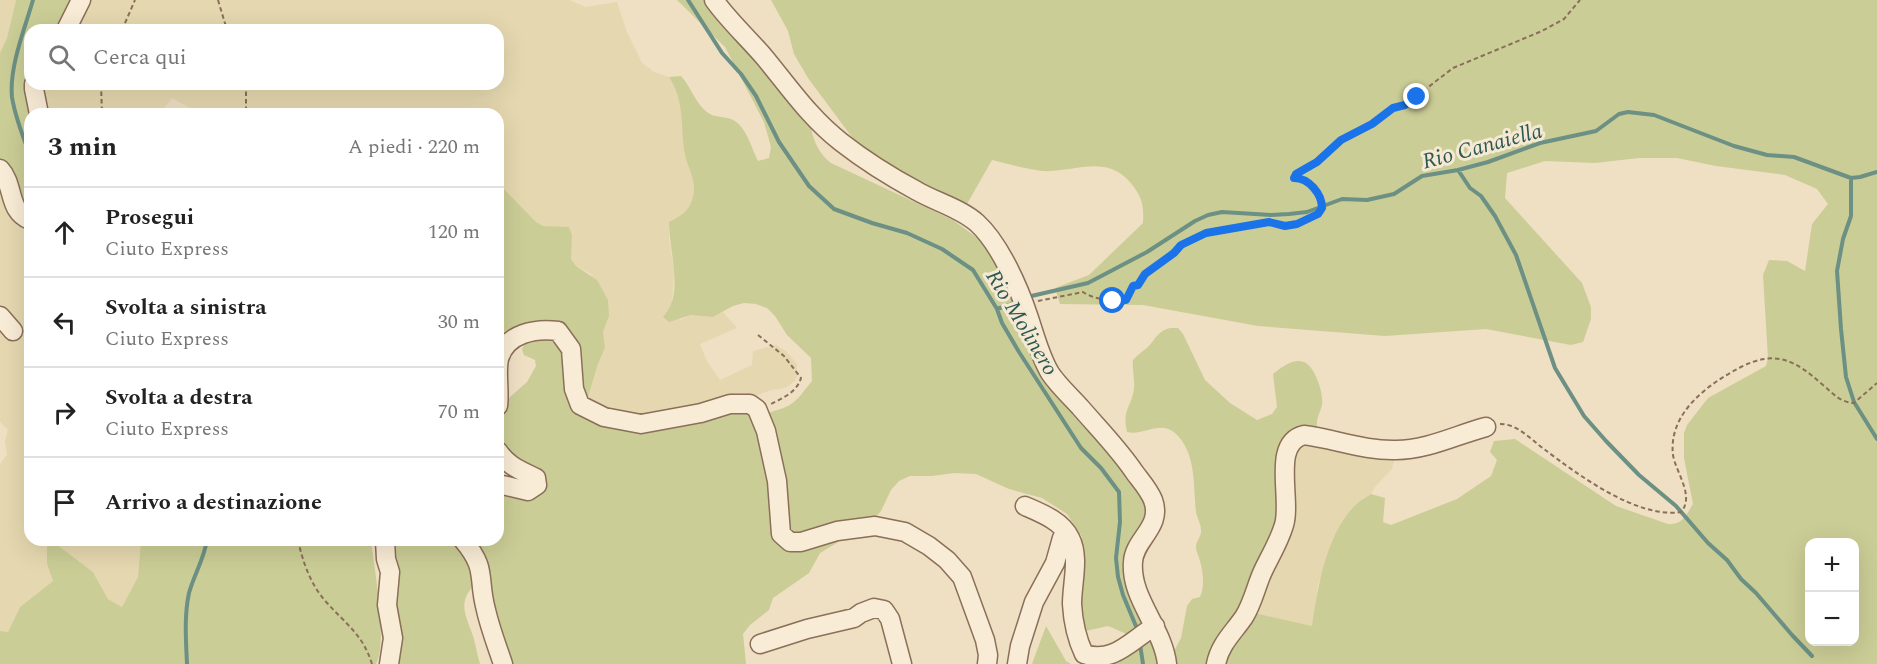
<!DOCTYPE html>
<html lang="it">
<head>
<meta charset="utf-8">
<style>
  body { margin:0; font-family:Spectral,serif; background:#f2f2f2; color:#222 }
  .controls { position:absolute; right:18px; bottom:18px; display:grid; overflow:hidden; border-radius:12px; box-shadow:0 6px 24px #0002 }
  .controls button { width:54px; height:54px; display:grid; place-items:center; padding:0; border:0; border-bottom:2px solid #e0e0e0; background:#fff; color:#222; font:30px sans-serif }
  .stop { position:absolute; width:18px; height:18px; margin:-14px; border:4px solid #1a73e8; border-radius:50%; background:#fff }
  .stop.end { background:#1a73e8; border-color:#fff; box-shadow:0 2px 6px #0008 }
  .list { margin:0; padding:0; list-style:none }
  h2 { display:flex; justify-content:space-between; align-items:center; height:78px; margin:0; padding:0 24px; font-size:26px }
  h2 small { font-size:20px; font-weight:400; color:#767676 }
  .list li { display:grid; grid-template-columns:39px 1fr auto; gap:18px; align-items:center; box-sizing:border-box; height:90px; padding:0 24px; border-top:2px solid #e0e0e0 }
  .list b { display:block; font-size:22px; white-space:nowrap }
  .list p { margin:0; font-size:20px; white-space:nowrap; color:#767676 }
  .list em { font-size:20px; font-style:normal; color:#767676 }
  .icon { flex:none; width:33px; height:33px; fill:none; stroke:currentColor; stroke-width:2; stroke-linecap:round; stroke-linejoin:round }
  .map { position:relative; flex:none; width:1877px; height:664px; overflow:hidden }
  .search { position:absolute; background:#fff; box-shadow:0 6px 24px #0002; left:24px; top:24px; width:480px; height:66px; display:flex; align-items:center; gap:15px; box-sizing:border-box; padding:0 21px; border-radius:18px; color:#767676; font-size:22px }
  .panel { position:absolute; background:#fff; box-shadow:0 6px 24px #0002; left:24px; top:108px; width:480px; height:438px; border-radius:18px }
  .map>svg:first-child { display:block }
</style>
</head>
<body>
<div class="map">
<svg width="1877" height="664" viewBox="0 0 1877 664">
  <rect width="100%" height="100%" fill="#efdfc3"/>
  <!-- farmland -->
  <path fill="#e5d8b0" d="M0 0H16L7 38 0 53Z
    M85 0H569L586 7 617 2 627 32 642 63 654 72 669 77 678 90 683 121 684 153 695 184 693 200 684 214 669 223V239L674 270 672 303 680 320 691 315 713 317 723 312 737 328 700 344 707 361 720 380 752 365 753 351 776 345 786 351 797 364V376L795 381 785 388 771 390 750 398 662 418 615 414 595 404 588 397 598 364 605 348 603 332 609 316 591 274 576 266 571 259V243L536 222 504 189 498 187V114H194L192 109 172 98 160 114H43L40 84H498V30H70Z
    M0 175 30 224V540H47V564L53 581 20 607 8 633 0 631V464L7 455 5 441 8 430 0 422Z
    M1303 442 1348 454 1388 457 1394 461 1392 469 1375 487 1371 494 1363 498 1318 583 1312 626 1254 613 1294 448Z
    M51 540H141L138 577 122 607 108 599 93 572Z"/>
  <!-- green -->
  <path fill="#cbcd96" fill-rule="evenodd" d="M16 0H76L61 30H30V72L25 91 30 114V212L19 204 0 164V53L7 38Z
    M677 0H708L809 120C813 138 816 151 831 163L953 220 984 243 1009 286 1031 348 1116 459 1145 501 1148 517 1129 550 1146 621 1129 635 1108 626 1081 632 1078 615 1083 562 1082 537 1067 514 1042 498 1009 489 976 474 954 473 932 476H910L899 481 891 490 881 511 862 532 840 541 820 553 809 573 773 598 769 610 750 625 743 634 746 664H509L472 540H498V490L534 496 498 444V419L501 410 510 397 527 382 536 366 535 360 524 355 522 349 531 335 554 333 593 420 729 407 765 415C774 410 780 410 788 406 798 401 805 389 812 381L811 358 787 335 775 316 767 308 756 304 744 303 733 306 713 317 691 315 669 322 663 317C666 313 669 309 671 304 680 284 669 245 669 222 679 217 688 212 692 200 699 181 686 167 684 150 681 123 684 100 669 77L681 76C691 87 697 107 710 114 716 118 726 116 733 120 746 126 752 149 758 161L769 158 771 147 764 122 725 47Z
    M771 0H1877V664H1226V660L1254 613 1312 626C1318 584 1329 515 1371 494L1385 498 1383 522 1391 525 1457 499 1491 476 1497 460 1490 452 1494 441 1515 439 1616 506 1668 524C1683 525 1686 515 1693 504L1684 458V433L1687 425 1708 398 1766 366 1768 358 1763 275 1769 260 1787 261 1805 271 1812 224 1828 204 1817 189 1785 175 1716 166 1677 158H1639L1595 163 1545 161 1507 173 1505 198 1582 283 1591 307V319L1583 342 1571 345 1486 329 1385 336 1258 326 1143 305 1060 304 1055 288 1089 275 1143 223C1144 204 1142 196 1129 181 1104 154 1073 173 1042 171 1025 169 1008 164 992 160L967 204H955L895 172 857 144 808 78 794 54 788 31ZM1810 542H1854V642H1810Z
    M498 187 504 189 536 222 543 226 569 227 572 235 571 259 576 266 597 280 608 300 609 316 603 332 605 348 598 364 588 397 583 396 568 331 509 333 498 330Z
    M1170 328H1178L1183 334 1205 380 1230 403 1257 420 1272 414 1277 407 1273 374C1281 368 1293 358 1304 362 1315 366 1324 394 1322 405 1320 413 1316 418 1317 427L1296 431 1283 511 1214 664H1173V653L1181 638 1187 606 1192 599 1200 597C1205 586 1203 572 1200 561 1199 557 1196 551 1196 547 1196 541 1202 536 1201 530 1201 524 1197 518 1196 512 1193 486 1197 453 1175 433 1160 420 1144 436 1127 432 1122 409 1131 408 1134 389 1135 380 1132 370 1133 360 1137 355 1143 351 1148 347 1156 338 1158 331 1170 328Z
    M47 540H51L93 572 108 599 122 607 138 577 141 540H371C374 567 388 642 376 664H0V631L8 632 20 607 53 581 47 564Z
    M392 540H460L476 583C457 602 465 613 473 636 476 645 477 655 480 664H395Z
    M1046 626 1066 661 1071 664H1032Z
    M1152 635 1160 664H1113Z"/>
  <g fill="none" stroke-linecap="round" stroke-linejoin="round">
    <!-- stream -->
    <path stroke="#6c9084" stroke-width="4" d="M688 0 722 53 741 74 756 96 779 142 809 186 834 209 872 223 907 233 942 249 973 270 997 309 1002 323 1019 352 1059 414 1081 448 1101 468 1119 492 1120 522 1116 558 1118 577 1123 595 1138 631
      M30 155C23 137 15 117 12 97 9 67 25 28 33 0
      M1458 170 1470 188 1481 196 1495 216 1516 255 1555 368 1584 416 1606 441 1639 475 1676 506 1708 543 1727 560 1741 579 1756 593 1792 635 1812 656
      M1851 178V216L1843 239 1837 271 1841 329 1846 377 1854 402 1877 439
      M1027 297 1088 283 1147 252 1195 221 1208 215 1222 212 1271 215 1289 214 1307 212 1342 199 1367 200 1394 194 1422 176 1458 170 1488 162 1540 143 1596 131 1619 114 1628 112 1654 115 1734 146 1767 155 1794 157 1851 178 1860 177 1877 172
      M997 309 1018 302
      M1140 644 1143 664
      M187 664C186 641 184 616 189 593 194 575 204 559 207 540"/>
    <defs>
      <path id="minor" d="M714 0C729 21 748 38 765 58 789 87 810 118 841 142 864 160 891 177 917 191 936 202 960 208 977 223 1000 244 1019 288 1029 318 1035 336 1040 356 1050 373 1058 385 1070 396 1080 407 1099 429 1119 449 1135 473 1141 481 1149 490 1153 500 1163 527 1134 539 1133 562 1130 598 1163 628 1167 664
        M66 30 81 0
        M34 84V89L39 114
        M0 169C15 185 7 211 30 220
        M0 316 13 331
        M498 406C500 390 496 373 499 359 506 333 536 328 558 331L571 349 574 389 580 405 604 417 641 424 701 413 730 404H750L757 409 766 431 777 481 781 534 790 542H801L837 531 875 526 905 532 929 546 947 560 962 577 985 640 988 655 987 664
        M498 451C508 466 520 470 536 478L537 485 528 491 498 484
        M1025 506C1041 513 1062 521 1070 538 1080 557 1072 583 1072 604 1073 622 1076 637 1084 654 1114 664 1131 640 1155 626
        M385 540 386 559 390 572 387 605 393 638 389 664
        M463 540C488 570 477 577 486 610 490 628 497 646 503 664
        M760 644 807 629 854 618 861 613 874 608 884 610 890 619 902 664
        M1017 664 1020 646 1034 602 1055 563 1062 538 1067 534
        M1216 664C1220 644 1233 633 1244 617 1253 603 1256 586 1263 571 1270 556 1279 542 1284 525 1292 499 1271 443 1304 435 1335 439 1365 451 1396 450 1427 450 1456 435 1486 427"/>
    </defs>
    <!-- minor casing -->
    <use href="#minor" stroke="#8a6f59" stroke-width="21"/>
    <!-- path -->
    <path stroke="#8a6f59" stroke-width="2" stroke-dasharray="4.5 3" stroke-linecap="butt" d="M218 0 227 30
      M122 30 135 0
      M101 84 102 114
      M246 84V114
      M1038 301 1083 292C1095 300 1112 301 1126 301L1133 286 1138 285 1145 274 1174 253 1181 245 1206 233 1269 222 1285 226 1297 224 1318 214 1322 209C1322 194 1309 178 1294 178L1301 171 1317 162 1340 140 1372 124 1393 108 1405 105 1453 68 1542 31 1564 19 1580 0
      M758 335 784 356 801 378C797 392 783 398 771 404
      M1500 424C1518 424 1530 439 1544 449 1577 474 1637 519 1681 512 1695 496 1676 473 1673 455 1668 413 1708 384 1741 367 1776 349 1796 361 1823 385 1834 394 1839 402 1854 403L1877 383
      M298 540C303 563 311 586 328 604 347 625 363 635 372 664"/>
    <!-- minor -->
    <use href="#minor" stroke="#f9ecd6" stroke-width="18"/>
  </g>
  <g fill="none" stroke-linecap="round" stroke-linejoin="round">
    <!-- route -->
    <path stroke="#1a73e8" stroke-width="8" d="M1113 301 1126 300 1133 286 1138 285 1145 274 1174 253 1181 245 1206 233 1269 222 1285 226 1297 224 1318 214 1322 208C1322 194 1309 178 1294 178L1296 174 1317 162 1341 140 1372 124 1393 108 1405 105 1417 97"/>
  </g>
  <g text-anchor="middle" stroke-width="6" stroke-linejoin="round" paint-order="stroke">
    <!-- water labels -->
    <g font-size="22" font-style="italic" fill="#2d5953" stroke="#f6e9d3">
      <text transform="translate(1482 145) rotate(-15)" y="8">Rio Canaiella</text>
      <text transform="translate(1023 322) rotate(59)" y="8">Rio Molinero</text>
    </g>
  </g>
</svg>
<div class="controls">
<button>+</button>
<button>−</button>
</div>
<div class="stop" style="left:1113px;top:301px"></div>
<div class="stop end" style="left:1417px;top:97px"></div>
<div class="search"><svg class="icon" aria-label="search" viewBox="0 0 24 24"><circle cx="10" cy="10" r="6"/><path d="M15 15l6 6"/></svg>Cerca qui</div>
<section class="panel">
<h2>3 min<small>A piedi · 220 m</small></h2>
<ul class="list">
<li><svg class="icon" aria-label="ahead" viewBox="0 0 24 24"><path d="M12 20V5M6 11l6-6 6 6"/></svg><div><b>Prosegui</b><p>Ciuto Express</p></div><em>120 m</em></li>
<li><svg class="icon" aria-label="left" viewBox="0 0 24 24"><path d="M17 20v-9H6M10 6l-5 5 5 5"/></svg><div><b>Svolta a sinistra</b><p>Ciuto Express</p></div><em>30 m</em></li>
<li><svg class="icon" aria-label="right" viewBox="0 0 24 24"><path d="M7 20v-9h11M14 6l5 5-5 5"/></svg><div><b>Svolta a destra</b><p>Ciuto Express</p></div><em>70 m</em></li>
<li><svg class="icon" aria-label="arrive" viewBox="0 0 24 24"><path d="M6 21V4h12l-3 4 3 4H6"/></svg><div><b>Arrivo a destinazione</b></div></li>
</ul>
</section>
</div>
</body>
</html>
